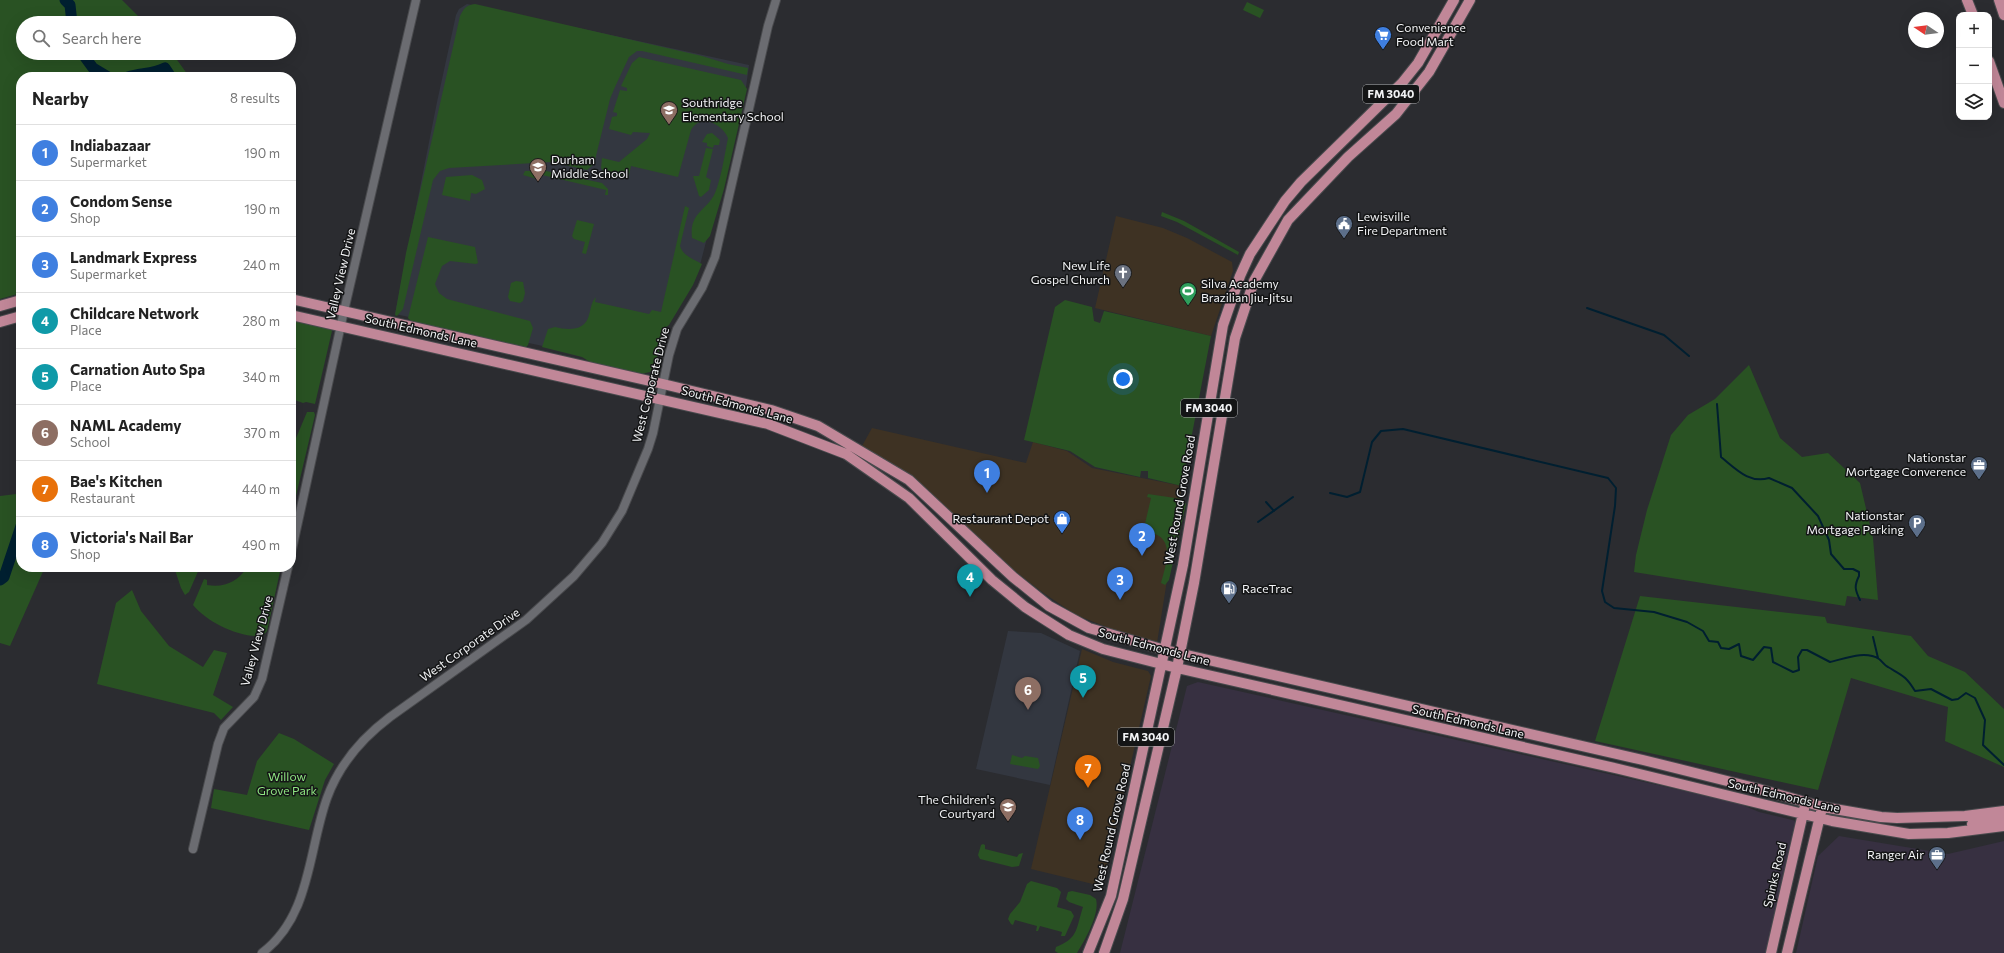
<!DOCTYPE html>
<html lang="en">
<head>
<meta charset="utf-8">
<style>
  body { margin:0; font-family:Commissioner,sans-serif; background:#f6f6f6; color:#222 }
  .controls { position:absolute; right:12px; top:12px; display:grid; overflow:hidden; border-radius:8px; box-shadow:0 4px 16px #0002 }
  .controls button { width:36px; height:36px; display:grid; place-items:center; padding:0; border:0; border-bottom:1px solid #e0e0e0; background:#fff; color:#222; font:20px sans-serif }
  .compass { position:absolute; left:1908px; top:12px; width:36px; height:36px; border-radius:50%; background:#fff; box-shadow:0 4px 16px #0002; rotate:283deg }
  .you { position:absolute; left:1123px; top:379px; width:14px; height:14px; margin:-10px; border:3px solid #fff; border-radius:50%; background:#1a73e8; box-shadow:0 0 0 6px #1a73e833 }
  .badge { display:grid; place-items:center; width:26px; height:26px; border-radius:50%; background:#82546f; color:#fff; font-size:13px; font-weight:700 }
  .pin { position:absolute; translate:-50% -33px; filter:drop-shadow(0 1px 2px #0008) }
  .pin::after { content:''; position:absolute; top:21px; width:14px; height:12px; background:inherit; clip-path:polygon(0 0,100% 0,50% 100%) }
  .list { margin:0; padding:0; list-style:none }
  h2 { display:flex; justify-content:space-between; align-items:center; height:52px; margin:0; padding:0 16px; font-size:17px }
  h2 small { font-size:13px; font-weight:400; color:#767676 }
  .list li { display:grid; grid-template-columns:26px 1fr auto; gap:12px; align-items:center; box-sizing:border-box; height:56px; padding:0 16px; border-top:1px solid #e0e0e0 }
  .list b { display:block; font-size:15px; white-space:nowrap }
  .list p { margin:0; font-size:13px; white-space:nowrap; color:#767676 }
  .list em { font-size:13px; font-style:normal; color:#767676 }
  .icon { flex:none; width:22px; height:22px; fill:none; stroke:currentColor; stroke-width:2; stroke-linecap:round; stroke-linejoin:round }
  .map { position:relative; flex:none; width:2004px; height:953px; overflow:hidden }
  .search { position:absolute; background:#fff; box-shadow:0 4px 16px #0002; left:16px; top:16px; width:280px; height:44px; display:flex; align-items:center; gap:10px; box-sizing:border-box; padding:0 14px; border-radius:22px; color:#767676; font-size:15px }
  .panel { position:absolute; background:#fff; box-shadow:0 4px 16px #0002; left:16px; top:72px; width:280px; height:500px; border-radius:16px }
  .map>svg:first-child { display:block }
</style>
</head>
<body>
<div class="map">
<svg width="2004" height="953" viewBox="0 0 2004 953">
  <rect width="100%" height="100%" fill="#2b2c30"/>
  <!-- commercial -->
  <path fill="#3e3223" d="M1116 216 1163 228 1187 238 1232 262 1233 271 1211 336 1095 308Z
    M872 428 1026 463 1033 442 1067 451 1092 468 1182 486 1157 643 1122 633 1076 615 1042 592 994 555 932 495 862 446Z
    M1082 649 1113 662 1148 671 1151 676 1106 871 1101 886 1031 869Z"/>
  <!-- industrial -->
  <path fill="#373041" d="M1198 682 1738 803 1759 812 1796 821 1767 953H1120L1187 686Z
    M1839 836 1948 854 2004 841V953H1796L1818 856Z"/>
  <!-- built -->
  <path fill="#333740" d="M467 4 749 65 746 87 700 265 677 311 661 336 654 370 395 314 437 102 456 15 459 9Z
    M1008 631 1041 633 1080 651 1050 785 976 769Z"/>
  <!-- green -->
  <path fill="#295223" d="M0 0H122L145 23H23V53H172L188 75V77H21V293L0 299Z
    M1247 2 1264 10 1260 18 1243 10Z
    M475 4 702 56 728 64 748 68 747 75 642 51H637L629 57 615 87 610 99 594 164 587 170 552 162 449 168 440 171 433 180 403 309 397 316 395 315 406 253 460 16C464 8 466 5 475 4Z
    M639 57 741 80 747 89 724 189 710 236 704 243 692 238C689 212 707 211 715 193 721 179 725 153 728 138 722 124 701 113 691 130L678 177 631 166 628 179 607 175 601 168 602 158 619 162 647 139 650 133 633 132 631 135 609 129 612 117 617 116V113L613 112 620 90 627 91V88L621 86 632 63Z
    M712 133 720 140 719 145H714L713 148 707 146V143L702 142 707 134Z
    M706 148 713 149 706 177 711 180 709 190 701 197 699 196 693 176H699Z
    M525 171H546L602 183 608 189V195H605L606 190 538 174 537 179 523 175Z
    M472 175 482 180 485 189 476 194 471 193 470 201 442 195 446 177Z
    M685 206 689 208 680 246C683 256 693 259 702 264L693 285 669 325 666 327 658 355 650 372 641 374 592 363 582 357 542 347 548 329 555 327C567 330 585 332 589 315 591 309 591 302 596 297L595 302 649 314 652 310 661 312Z
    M1162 212 1184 221 1239 252 1238 255 1177 222 1161 216Z
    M577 220 594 224 586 254 582 253 585 242 574 239 572 236Z
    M428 237 475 247 478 263 476 264 450 261 442 266 435 284 439 293 447 299 530 321 533 328 528 345 524 349 412 322 408 318Z
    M516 281 523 282 525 293 523 301 520 303 510 301 508 297 511 283Z
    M1065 300 1092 307 1094 321 1100 323 1104 311 1211 336 1182 486 1148 478V471H1141L1140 477 1095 467 1070 451 1024 440 1055 307Z
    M291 318 329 327 332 331 315 404 306 402 303 403 292 399 291 401Z
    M1749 365 1780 438 1802 457 1828 453 1860 483 1873 538 1878 600 1847 596 1845 606 1634 572 1636 555 1647 510 1671 435 1688 415 1715 399Z
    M307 412H314L315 415 291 517V465L294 457 291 454V450Z
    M21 487V567H45L10 646 0 643V496L16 494Z
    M1148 494 1182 499 1186 504 1169 580 1165 585 1161 583C1164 570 1174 546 1159 536 1153 532 1145 533 1138 529L1140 527 1144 528 1151 498 1147 497Z
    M174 567H200L189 592 185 595 181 588Z
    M247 567H281L267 631 263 636C240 638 208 623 193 605L204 579 207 580V585C224 588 238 582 247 567Z
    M132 590 141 611 169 646 203 667 214 650 227 653 213 695 233 707 221 720 214 713 97 684 116 603Z
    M1640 596 1825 617 1827 623 1911 636 1928 656 1965 672 2004 709V767L1945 741 1948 707 1851 678 1818 790 1595 741Z
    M279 733 294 739 334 764 325 780 309 830 211 808 214 789 247 795 257 761Z
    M1012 755 1022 758 1025 756 1038 758 1040 766 1038 769 1010 764Z
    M983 844 985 845V849L1017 857 1019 854 1023 853 1019 866 1012 867 980 859 978 855 981 845Z
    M1031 881 1057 888 1061 892 1057 907 1071 911 1074 916 1065 936H1061L1062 932 1040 926 1038 931H1036L1037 926 1015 920 1013 925 1011 924 1008 919 1010 914 1020 902 1027 884Z
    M1072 891 1090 895 1096 899C1100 914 1085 940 1077 953H1058L1055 951 1056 947C1079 938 1076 928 1083 907L1069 902 1066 899 1068 892Z"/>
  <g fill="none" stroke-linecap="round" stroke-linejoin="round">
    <!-- stream -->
    <path stroke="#001f30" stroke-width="2" d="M1587 308 1664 335 1689 356
      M1717 404 1721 457C1736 469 1749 484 1769 478L1792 488 1818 516 1829 540 1831 554 1844 569H1853L1859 572V576C1854 586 1855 590 1860 600
      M1330 493 1347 497 1360 492 1372 442 1381 431 1403 429 1608 478 1616 488 1615 506 1602 591 1605 602 1614 608 1654 612 1687 622 1703 631 1709 641 1718 642 1721 648 1729 649 1739 644 1741 656 1753 660 1764 647 1771 648 1773 662 1793 672 1799 670 1798 657 1802 650H1807L1830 662C1844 659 1865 650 1879 659 1882 661 1884 665 1888 667 1903 676 1906 676 1915 691L1931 689 1952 700 1958 699 1966 693 1975 698 1985 720 1983 745 2004 765
      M1266 502 1274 511
      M1258 522 1293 497
      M1873 637 1878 658"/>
    <!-- river -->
    <path stroke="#001f30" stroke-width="11" d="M65 0 70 5 72 23
      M82 53 93 68 108 77
      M128 77C141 73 153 74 165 68L171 77
      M0 580 4 577 21 526"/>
    <defs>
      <path id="minor" d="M291 554 344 311 416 0
        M193 849 218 744 224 728 254 697 262 679 288 567
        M262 953C311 916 308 851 327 798 339 765 362 738 390 717L526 620 574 576 602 543 622 511 648 449 653 433 669 355 677 329 702 288 715 257 768 26 776 0"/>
      <path id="major" d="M1967 0 1973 15
        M1999 0 2004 15
        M1989 61 2004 103
        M291 299 663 384 771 410 818 426 909 480 1013 577 1049 606 1089 628 1165 650 1643 760 1755 788 1823 807 1881 817 1897 818 1965 816 2004 811
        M0 306 21 300
        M291 315 768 424 846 454 909 498 992 580 1025 607 1069 635 1103 649 1177 668 1619 769 1832 821 1909 834 1948 833 2004 826
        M0 322 21 316
        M1972 824 2001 817 2004 811
        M1088 953 1111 896 1183 565 1223 325 1240 276 1250 254 1285 201 1301 182 1402 83 1418 63 1454 0
        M1104 953 1123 899 1177 668 1194 583 1235 338 1254 281 1288 220 1348 157 1396 114 1429 72 1470 0
        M1771 953 1804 809
        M1787 953 1821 812"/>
    </defs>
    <!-- minor casing -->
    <use href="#minor" stroke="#494a4d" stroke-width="10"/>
    <!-- major casing -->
    <use href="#major" stroke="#494a4d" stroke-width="12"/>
    <!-- minor -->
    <use href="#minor" stroke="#6b6c71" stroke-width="8"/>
    <!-- major -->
    <use href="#major" stroke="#c18798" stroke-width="10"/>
  </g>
  <!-- icons -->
  <defs>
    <symbol id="supermarket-pin" viewBox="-11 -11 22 30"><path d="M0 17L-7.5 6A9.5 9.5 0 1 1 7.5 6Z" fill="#3f7fe0" stroke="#141516"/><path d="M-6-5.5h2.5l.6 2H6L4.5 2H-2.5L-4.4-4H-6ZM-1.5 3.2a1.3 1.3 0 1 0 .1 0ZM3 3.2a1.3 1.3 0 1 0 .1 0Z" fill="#fff"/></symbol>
    <symbol id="school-pin" viewBox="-11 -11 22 30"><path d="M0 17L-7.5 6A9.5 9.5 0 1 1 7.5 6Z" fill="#8d6e63" stroke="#141516"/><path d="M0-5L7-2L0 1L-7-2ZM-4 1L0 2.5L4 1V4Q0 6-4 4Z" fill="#fff"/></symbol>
    <symbol id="civic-pin" viewBox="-11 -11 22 30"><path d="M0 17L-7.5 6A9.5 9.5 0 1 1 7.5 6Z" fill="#5c6f8a" stroke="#141516"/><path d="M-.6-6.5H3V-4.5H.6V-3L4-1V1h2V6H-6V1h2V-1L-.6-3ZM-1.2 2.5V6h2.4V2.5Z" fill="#fff"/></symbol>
    <symbol id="church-pin" viewBox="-11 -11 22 30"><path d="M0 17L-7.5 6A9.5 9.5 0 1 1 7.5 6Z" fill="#6b7280" stroke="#141516"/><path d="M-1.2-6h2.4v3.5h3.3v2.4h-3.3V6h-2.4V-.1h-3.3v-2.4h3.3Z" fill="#fff"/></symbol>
    <symbol id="stadium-pin" viewBox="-11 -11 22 30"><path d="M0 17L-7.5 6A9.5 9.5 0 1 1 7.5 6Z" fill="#2e9e5b" stroke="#141516"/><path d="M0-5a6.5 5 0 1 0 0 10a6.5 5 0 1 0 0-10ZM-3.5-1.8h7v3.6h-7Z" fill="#fff"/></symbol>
    <symbol id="office-pin" viewBox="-11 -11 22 30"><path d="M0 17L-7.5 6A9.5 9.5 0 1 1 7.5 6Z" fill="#5c6f8a" stroke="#141516"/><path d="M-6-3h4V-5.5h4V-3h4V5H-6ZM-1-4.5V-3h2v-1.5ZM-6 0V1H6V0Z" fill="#fff"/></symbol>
    <symbol id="shop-pin" viewBox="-11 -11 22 30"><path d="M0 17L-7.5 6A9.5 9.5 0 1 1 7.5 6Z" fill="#3f7fe0" stroke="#141516"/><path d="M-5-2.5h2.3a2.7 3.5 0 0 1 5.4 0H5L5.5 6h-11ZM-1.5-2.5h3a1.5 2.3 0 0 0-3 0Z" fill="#fff"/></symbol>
    <symbol id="parking-pin" viewBox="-11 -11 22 30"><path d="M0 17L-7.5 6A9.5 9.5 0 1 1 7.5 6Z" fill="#5c6f8a" stroke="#141516"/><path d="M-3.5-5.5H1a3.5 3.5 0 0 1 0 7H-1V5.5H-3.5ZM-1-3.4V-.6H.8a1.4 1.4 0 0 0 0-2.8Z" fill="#fff"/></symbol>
    <symbol id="fuel-pin" viewBox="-11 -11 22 30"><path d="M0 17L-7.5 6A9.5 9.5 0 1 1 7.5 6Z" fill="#5c6f8a" stroke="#141516"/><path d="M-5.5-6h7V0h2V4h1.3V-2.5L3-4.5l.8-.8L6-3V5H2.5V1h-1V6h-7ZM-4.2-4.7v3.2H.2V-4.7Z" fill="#fff"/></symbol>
  </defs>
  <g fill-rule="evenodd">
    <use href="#supermarket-pin" x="1373" y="25" width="20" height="27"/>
    <use href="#school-pin" x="659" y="100" width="20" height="27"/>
    <use href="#school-pin" x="528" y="157" width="20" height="27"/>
    <use href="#civic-pin" x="1334" y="214" width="20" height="27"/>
    <use href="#church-pin" x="1113" y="263" width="20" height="27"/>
    <use href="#stadium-pin" x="1178" y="281" width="20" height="27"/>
    <use href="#office-pin" x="1969" y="455" width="20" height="27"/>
    <use href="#shop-pin" x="1052" y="509" width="20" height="27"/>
    <use href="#parking-pin" x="1907" y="513" width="20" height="27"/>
    <use href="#fuel-pin" x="1219" y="579" width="20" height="27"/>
    <use href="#school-pin" x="998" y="797" width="20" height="27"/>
    <use href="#office-pin" x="1927" y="845" width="20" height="27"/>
  </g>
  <g text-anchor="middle" stroke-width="3" stroke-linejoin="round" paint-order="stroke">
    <!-- shield labels -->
    <g fill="#141516" stroke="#afb0b2" stroke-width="1">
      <rect x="1363" y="85" width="56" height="18" rx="3"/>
      <rect x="1181" y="399" width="56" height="18" rx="3"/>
      <rect x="1118" y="728" width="56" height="18" rx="3"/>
    </g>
    <g font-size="11" font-weight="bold" fill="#f2f3f5">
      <text x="1391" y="98">FM 3040</text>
      <text x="1209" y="412">FM 3040</text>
      <text x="1146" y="741">FM 3040</text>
    </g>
    <!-- poi labels -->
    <g font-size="12" fill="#f2f3f5" stroke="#141516" text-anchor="start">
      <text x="1396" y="32">Convenience<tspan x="1396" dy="14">Food Mart</tspan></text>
      <text x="682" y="107">Southridge<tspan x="682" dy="14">Elementary School</tspan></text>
      <text x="551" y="164">Durham<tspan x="551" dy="14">Middle School</tspan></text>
      <text x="1357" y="221">Lewisville<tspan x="1357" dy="14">Fire Department</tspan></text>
      <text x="1110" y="270" text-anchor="end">New Life<tspan x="1110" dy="14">Gospel Church</tspan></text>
      <text x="1201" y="288">Silva Academy<tspan x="1201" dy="14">Brazilian Jiu-Jitsu</tspan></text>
      <text x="1966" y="462" text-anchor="end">Nationstar<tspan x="1966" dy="14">Mortgage Converence</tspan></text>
      <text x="1904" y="520" text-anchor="end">Nationstar<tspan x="1904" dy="14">Mortgage Parking</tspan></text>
      <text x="1049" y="523" text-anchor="end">Restaurant Depot</text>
      <text x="1242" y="593">RaceTrac</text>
      <text x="995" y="804" text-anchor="end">The Children's<tspan x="995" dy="14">Courtyard</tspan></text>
      <text x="1924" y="859" text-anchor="end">Ranger Air</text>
    </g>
    <!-- street labels -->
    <g font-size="12" fill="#f2f3f5" stroke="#141516">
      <text transform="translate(341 274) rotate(-77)" y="4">Valley View Drive</text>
      <text transform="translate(421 331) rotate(13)" y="4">South Edmonds Lane</text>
      <text transform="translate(651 385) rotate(-76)" y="4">West Corporate Drive</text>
      <text transform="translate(737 405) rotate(15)" y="4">South Edmonds Lane</text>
      <text transform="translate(1180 500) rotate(-80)" y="4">West Round Grove Road</text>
      <text transform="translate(257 641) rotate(-75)" y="4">Valley View Drive</text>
      <text transform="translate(470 645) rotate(-35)" y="4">West Corporate Drive</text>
      <text transform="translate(1154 647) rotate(15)" y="4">South Edmonds Lane</text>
      <text transform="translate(1468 722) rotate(13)" y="4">South Edmonds Lane</text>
      <text transform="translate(1784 796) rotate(13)" y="4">South Edmonds Lane</text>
      <text transform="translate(1112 828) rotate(-77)" y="4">West Round Grove Road</text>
      <text transform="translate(1775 875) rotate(-77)" y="4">Spinks Road</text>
    </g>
    <!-- park labels -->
    <g font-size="12" fill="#90e783" stroke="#141516">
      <text x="287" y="781">Willow<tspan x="287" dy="14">Grove Park</tspan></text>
    </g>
  </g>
</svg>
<div class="controls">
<button>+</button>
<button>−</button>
<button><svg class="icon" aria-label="layers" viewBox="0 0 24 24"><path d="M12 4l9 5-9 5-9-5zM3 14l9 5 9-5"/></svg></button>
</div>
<svg class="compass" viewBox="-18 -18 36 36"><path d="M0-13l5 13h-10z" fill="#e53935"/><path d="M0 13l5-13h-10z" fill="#767676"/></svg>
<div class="you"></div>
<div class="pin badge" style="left:987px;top:493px;background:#3f7fe0">1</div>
<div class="pin badge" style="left:1142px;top:556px;background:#3f7fe0">2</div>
<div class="pin badge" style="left:1120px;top:600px;background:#3f7fe0">3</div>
<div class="pin badge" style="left:970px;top:597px;background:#0f9aa8">4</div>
<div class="pin badge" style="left:1083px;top:698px;background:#0f9aa8">5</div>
<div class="pin badge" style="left:1028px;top:710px;background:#8d6e63">6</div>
<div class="pin badge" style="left:1088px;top:788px;background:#e8710a">7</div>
<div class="pin badge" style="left:1080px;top:840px;background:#3f7fe0">8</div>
<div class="search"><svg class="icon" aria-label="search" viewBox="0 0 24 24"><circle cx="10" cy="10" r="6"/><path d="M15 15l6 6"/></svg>Search here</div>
<section class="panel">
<h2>Nearby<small>8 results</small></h2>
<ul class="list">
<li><span class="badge" style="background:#3f7fe0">1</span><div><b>Indiabazaar</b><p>Supermarket</p></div><em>190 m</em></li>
<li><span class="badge" style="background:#3f7fe0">2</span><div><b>Condom Sense</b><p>Shop</p></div><em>190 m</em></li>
<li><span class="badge" style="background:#3f7fe0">3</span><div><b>Landmark Express</b><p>Supermarket</p></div><em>240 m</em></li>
<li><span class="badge" style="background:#0f9aa8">4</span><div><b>Childcare Network</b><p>Place</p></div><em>280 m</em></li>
<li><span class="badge" style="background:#0f9aa8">5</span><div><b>Carnation Auto Spa</b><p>Place</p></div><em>340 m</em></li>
<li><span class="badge" style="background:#8d6e63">6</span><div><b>NAML Academy</b><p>School</p></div><em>370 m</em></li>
<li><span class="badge" style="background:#e8710a">7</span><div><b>Bae's Kitchen</b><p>Restaurant</p></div><em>440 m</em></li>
<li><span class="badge" style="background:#3f7fe0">8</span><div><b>Victoria's Nail Bar</b><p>Shop</p></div><em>490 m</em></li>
</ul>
</section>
</div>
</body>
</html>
